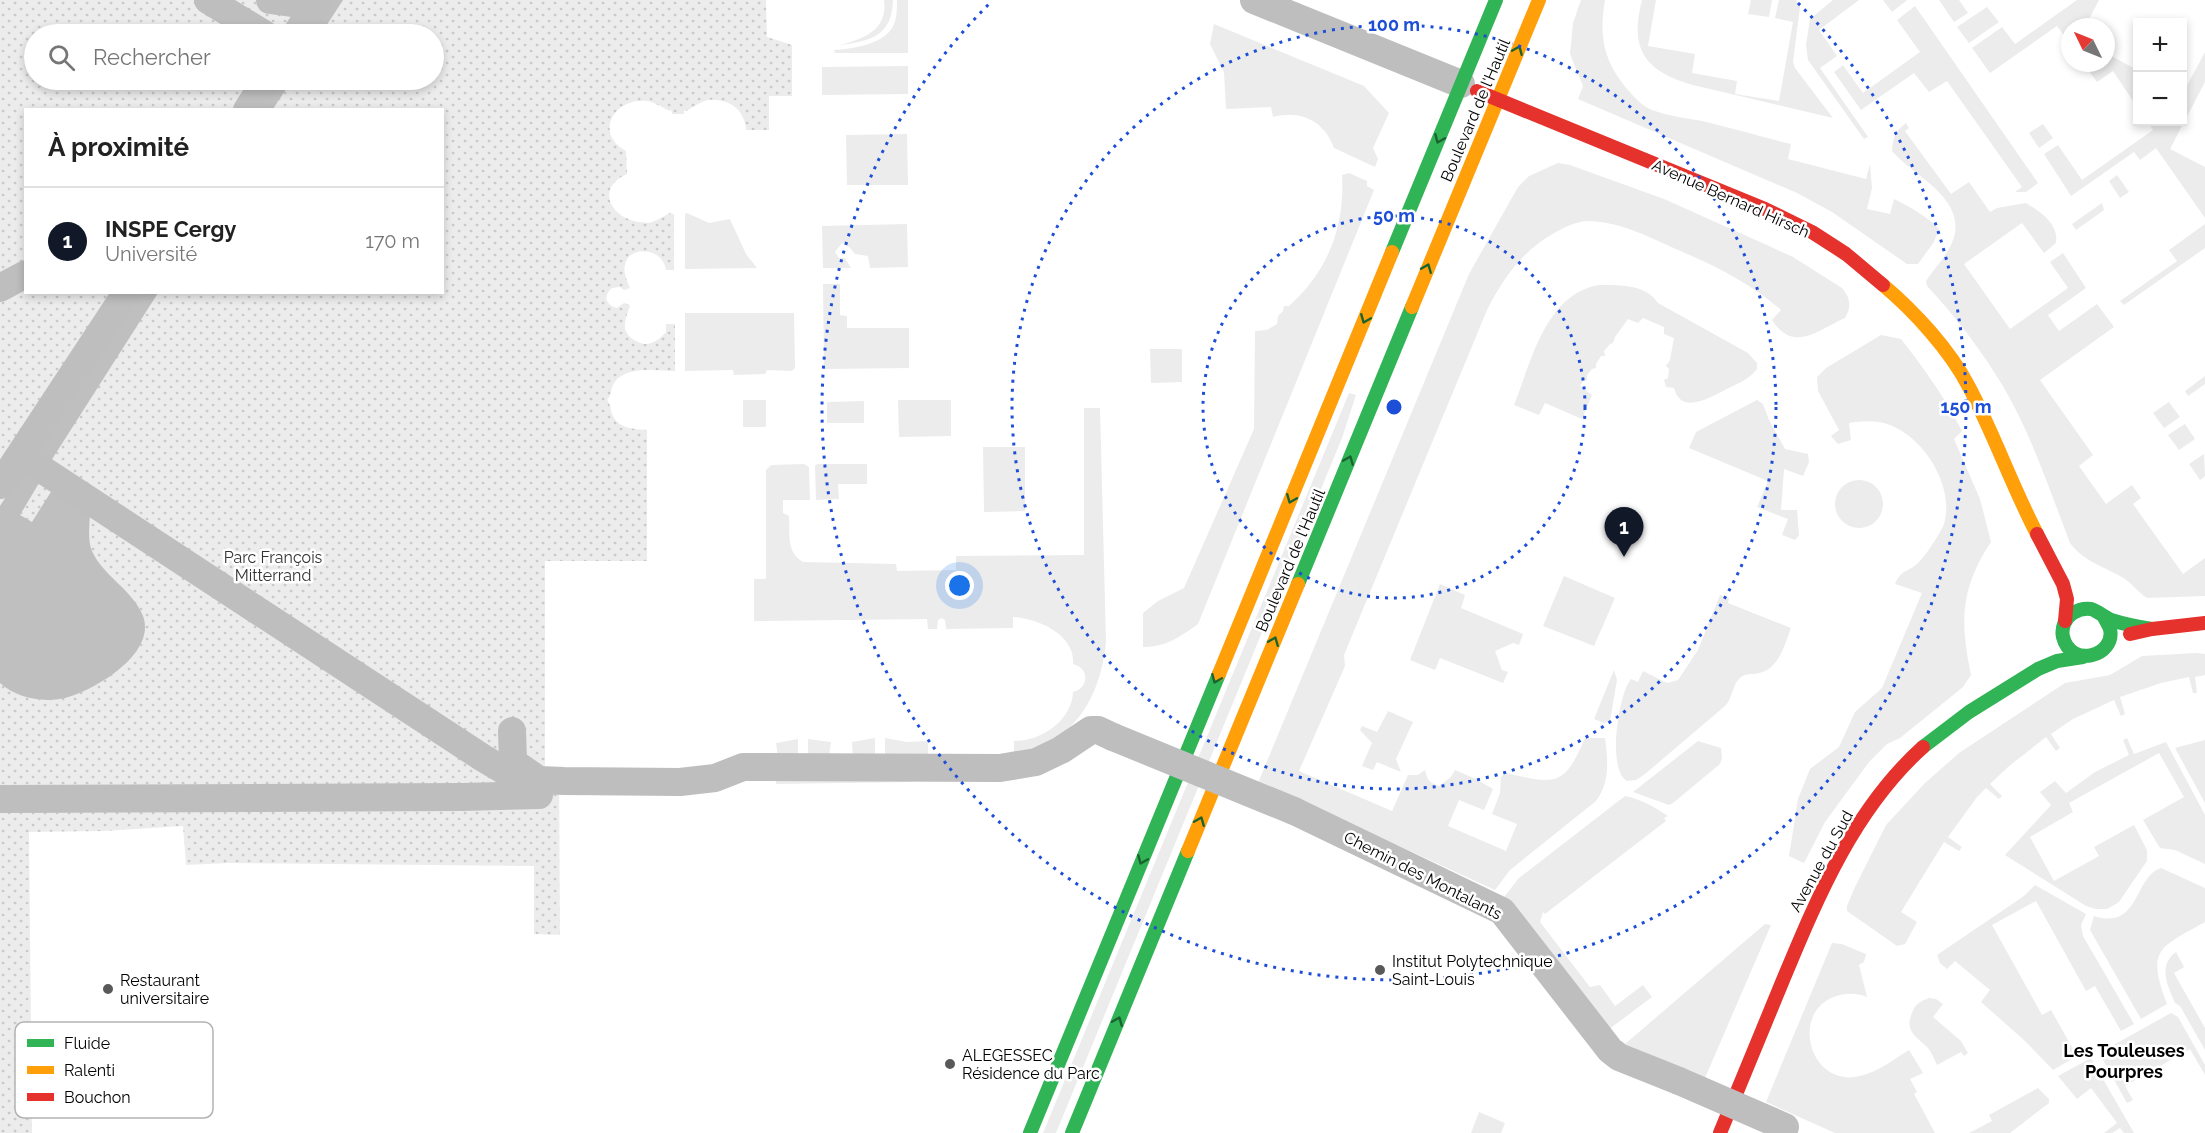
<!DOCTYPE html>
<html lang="fr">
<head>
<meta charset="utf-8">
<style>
  body { margin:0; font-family:Raleway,sans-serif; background:#f2f2f2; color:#222 }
  .controls { position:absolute; right:18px; top:18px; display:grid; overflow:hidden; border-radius:0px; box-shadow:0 3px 9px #0003 }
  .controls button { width:54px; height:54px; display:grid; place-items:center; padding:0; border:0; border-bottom:2px solid #e0e0e0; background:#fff; color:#222; font:30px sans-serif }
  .compass { position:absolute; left:2061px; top:18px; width:54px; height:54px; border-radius:50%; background:#fff; box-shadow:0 3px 9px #0003; rotate:313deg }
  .you { position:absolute; left:960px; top:586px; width:21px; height:21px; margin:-15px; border:4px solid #fff; border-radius:50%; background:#1a73e8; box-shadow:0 0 0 9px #1a73e833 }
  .badge { display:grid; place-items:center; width:39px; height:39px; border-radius:50%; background:#111827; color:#fff; font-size:20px; font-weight:700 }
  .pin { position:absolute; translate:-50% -50px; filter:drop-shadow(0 2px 3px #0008) }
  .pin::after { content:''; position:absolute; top:32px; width:21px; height:18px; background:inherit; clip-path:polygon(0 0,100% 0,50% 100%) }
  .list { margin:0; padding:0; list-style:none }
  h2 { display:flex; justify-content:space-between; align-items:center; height:78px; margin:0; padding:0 24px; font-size:26px }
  h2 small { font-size:20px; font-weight:400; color:#767676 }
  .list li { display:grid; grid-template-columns:39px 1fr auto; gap:18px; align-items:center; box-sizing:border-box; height:108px; padding:0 24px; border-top:2px solid #e0e0e0 }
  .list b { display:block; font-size:22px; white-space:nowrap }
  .list p { margin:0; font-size:20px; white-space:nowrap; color:#767676 }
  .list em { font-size:20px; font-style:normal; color:#767676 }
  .icon { flex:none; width:33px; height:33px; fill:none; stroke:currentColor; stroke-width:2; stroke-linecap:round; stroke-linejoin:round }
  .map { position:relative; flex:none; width:2205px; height:1133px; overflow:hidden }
  .search { position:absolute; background:#fff; box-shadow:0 3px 9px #0003; left:24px; top:24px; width:420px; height:66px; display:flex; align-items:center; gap:15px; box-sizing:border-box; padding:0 21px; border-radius:33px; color:#767676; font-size:22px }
  .panel { position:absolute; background:#fff; box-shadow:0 3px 9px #0003; left:24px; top:108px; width:420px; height:186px; border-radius:0px }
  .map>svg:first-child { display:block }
</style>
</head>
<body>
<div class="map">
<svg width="2205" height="1133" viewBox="0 0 2205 1133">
  <defs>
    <pattern id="park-dots" width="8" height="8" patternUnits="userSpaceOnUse" patternTransform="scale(1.5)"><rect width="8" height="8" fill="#ececec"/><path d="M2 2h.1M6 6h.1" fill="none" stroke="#c9c9c9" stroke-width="1.8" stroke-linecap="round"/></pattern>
  </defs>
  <rect width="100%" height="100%" fill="#fff"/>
  <!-- grass -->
  <path fill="#ececec" d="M884 0H893C892 36 871 41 840 45 864 39 888 30 884 0Z
    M897 0H908V53H835L834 50C852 49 887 44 894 24 897 17 897 7 897 0Z
    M1581 0H1605C1599 36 1603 61 1628 90 1635 98 1642 106 1652 110 1670 117 1689 118 1706 122 1735 129 1763 137 1791 144L1788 159 1866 179 1870 164 1872 188 1867 209 1890 214 1894 199C1910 207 1927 216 1939 229L1934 242 1918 264H1907L1832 212 1797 193 1578 99 1583 86 1570 54 1573 23Z
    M1642 0H1656L1648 46 1695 54 1692 73 1737 81 1735 94 1779 101 1793 22 1775 18 1779 0H1796L1800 7 1793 62 1795 68 1833 118 1693 85C1645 71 1629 50 1642 0Z
    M1751 0H1772L1769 17 1748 14Z
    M1833 0H1859L1819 30 1837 56 1820 68 1868 137 1864 139 1808 60 1806 45 1810 19Z
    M1883 0H1907L1892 12Z
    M1939 0H1959L1968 13 1954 22Z
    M2077 0H2099L2085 27H2070V44L2057 26 1990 73 1972 48 2002 27 2015 44Z
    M1915 6 2038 183 2026 192H2015L2022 187 1947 81 1929 92 1914 73 1861 110 1834 72 1843 65 1863 93 1920 52 1897 20Z
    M1987 7 1999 22 1969 43 1957 27Z
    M1214 24 1364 86 1389 113 1373 148 1378 159 1375 167 1334 148C1325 122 1301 109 1273 117L1271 107 1226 109 1224 72 1210 44Z
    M2205 52V82L2170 149 2205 167V218L2156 148 2140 160 2134 152 2071 196 2044 154 2058 145 2082 180 2153 130 2148 122H2182L2183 93Z
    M2106 53 2137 70V107L2113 71 2097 82 2083 63H2106Z
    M908 66V94L822 95V67Z
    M1906 123 1909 128 1905 131 1951 194 1969 182 1990 212 1997 208 2026 203C2041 212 2059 224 2056 243L2044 253 2022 223 1964 264 2010 329 2068 288 2050 262 2063 253 2086 288 2048 315 2059 331 2097 304 2114 327 2040 380 2093 455 2079 466 2106 504 2132 485 2141 498 2133 504 2183 574 2205 558V596L2147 598C2139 593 2133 585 2125 579 2106 567 2085 563 2070 543 2050 491 2032 436 2004 388 1982 351 1956 317 1927 286L1926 281C1935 267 1952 251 1955 233 1961 195 1912 175 1892 151 1893 137 1895 131 1906 123Z
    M2043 124 2053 138 2039 148 2029 133Z
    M907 134 908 185H847L846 135Z
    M1558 163 1570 165 1664 199 1749 237 1793 257 1842 288C1850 297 1852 307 1845 318 1816 331 1794 353 1772 320L1781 310C1752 284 1714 265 1678 250 1649 237 1619 221 1586 221 1576 222 1565 227 1556 232 1523 250 1504 277 1487 310L1344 655 1345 666 1299 771 1392 811 1408 775H1418L1425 770C1427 780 1430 783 1439 786L1451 777 1455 770 1476 779 1493 789 1484 810 1459 800 1448 826 1506 851 1517 824 1492 814 1500 793 1501 777 1506 773C1555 784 1564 788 1585 738H1605C1608 760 1610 783 1596 801L1510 870 1495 890 1279 791 1258 783 1469 274 1518 187 1529 176Z
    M1349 173 1367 181V186L1374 190 1198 624C1180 637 1166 647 1143 647V613L1158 601 1184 588 1254 429 1255 331 1267 330 1277 324 1278 316 1283 311 1284 306H1289C1328 271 1345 227 1342 175Z
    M2117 175 2129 192 2120 198 2109 181Z
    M2102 203 2104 210 2076 230 2072 224Z
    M687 213 709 223 730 219 746 254 757 268 685 269V214Z
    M907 224 908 267 870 268 868 256 855 254 849 247 842 243 835 252 839 258H845L851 268H823L822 226Z
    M2205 224V248L2124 305 2120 301 2177 261 2169 250Z
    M823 284H840V315L847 316V328H909V368L824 369Z
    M1599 285C1619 285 1646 284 1658 303L1748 353 1757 363V369C1749 380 1736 384 1725 390 1709 398 1681 415 1674 388L1666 387 1664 380 1668 378 1669 369 1666 366 1670 360 1674 338 1664 334V327L1643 318 1638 323 1628 319 1615 337 1613 343 1610 344 1604 351 1605 356H1601L1596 364V368L1592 369 1587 375V380L1583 381 1580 386 1592 395 1582 419 1545 403 1539 415 1514 405C1531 363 1545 294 1599 285Z
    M685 313H794L795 368 792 371 767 370 765 374 734 375 733 370 685 371Z
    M1881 335 1901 339C1924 368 1945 398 1962 431L1954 439 1980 499 1991 542C1960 589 1960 622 1971 675L1963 687 1900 738 1887 744 1869 762 1825 822 1804 863 1789 856 1798 799 1810 769 1839 747 1855 712 1882 688 1922 593 1895 584C1902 568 1908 573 1918 563 1925 557 1941 532 1944 524 1955 488 1925 438 1890 425 1877 420 1862 421 1849 423L1851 440 1838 444 1831 436 1839 430 1818 391 1817 377 1826 368Z
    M1150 349H1182V382L1151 383Z
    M2205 376V384L2188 396 2185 391Z
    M1349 393 1356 395 1342 438 1056 1133H1043Z
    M743 400H766V427H743Z
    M898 400H951V436L899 437Z
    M1757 400 1763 404 1769 420 1785 449 1808 454 1809 462 1803 476 1784 469 1781 510H1797L1799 535 1795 540 1782 535 1788 519 1757 507 1768 481 1689 448 1696 432Z
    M864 401V423H827V402Z
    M2169 402 2180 417 2164 428 2153 413Z
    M1084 408H1100L1106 642C1102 682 1087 721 1049 743 1038 748 1025 752 1014 757V741C1042 741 1072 720 1073 692 1089 688 1090 668 1073 664 1076 636 1039 618 1013 617V628L946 629 945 620 942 618 938 620 937 629H928L927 619 754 621V579H766V470L771 465 804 464 809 467 810 500H783V513L789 516C790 534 786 552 803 562L896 564 897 571 956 570V556L1084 555Z
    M2185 424 2195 439 2179 450 2168 435Z
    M983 447H1025V511L984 512Z
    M2204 454 2205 476 2200 480 2189 464Z
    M817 464H867V484H838L839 499 816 500 815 466Z
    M1835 504a24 24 0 1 1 48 0a24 24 0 1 1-48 0Z
    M1564 576 1615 598 1594 646 1543 626Z
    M1440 584 1465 595 1461 608 1523 634 1519 645 1513 643 1495 651 1502 670 1508 672 1503 683 1440 658 1435 670 1410 660Z
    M1720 595 1729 598 1728 603 1791 628C1785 644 1779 669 1759 673 1753 675 1746 673 1741 677 1732 684 1733 698 1725 706L1645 774 1636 780 1627 781C1607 770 1618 695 1631 679L1638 682 1643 671 1667 683 1678 680 1698 650Z
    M2196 653 2205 654V675L2195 677 2197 693H2193L2189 677 2161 683 2120 697 2125 714 2121 716 2114 700 2073 719 2051 734 2060 748 2056 751 2046 737 2008 767 1990 784 2002 796 1999 799 1986 788 1977 797 1948 837 1962 847 1959 851 1944 842 1901 912 1917 922 1905 944 1897 946 1847 911V906L1854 889 1886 825 1924 784 1959 753 2065 683 2110 675 2142 656Z
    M1614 670 1617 680 1610 721 1604 723 1594 719Z
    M1388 711 1413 722 1396 759 1401 772 1377 762 1373 770 1362 766 1372 743 1360 730 1362 726 1377 732Z
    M875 738V757H853L852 742Z
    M885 738 907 742 928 741V757H885Z
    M2127 738 2134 754 2166 742 2205 815V864L2175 850 2160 848 2143 820 2184 797 2159 753 2069 803 2073 812 2030 837 2054 881 2099 856 2094 847 2134 825 2147 850V861L2119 902 2107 909H2096L2086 906 2005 855 2051 805 2040 792 2055 781 2066 793 2095 772 2129 755 2123 740Z
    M798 739V757H778L776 743Z
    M808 739 831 742 829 757H808Z
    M2205 740V803L2175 748Z
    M1698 741 1721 748 1722 758 1720 764 1673 803 1669 805 1633 792Z
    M912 774V782L776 784V775Z
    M1625 796C1640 799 1655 807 1668 816L1664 818 1666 821 1545 914 1543 912 1540 922 1590 987 1600 985 1615 1006 1643 985 1652 997 1608 1030 1504 897 1519 878Z
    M2161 868 2205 888V922C2159 948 2146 949 2167 1004L2141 1019 2090 930 2094 916C2140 931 2134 876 2161 868Z
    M2035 885 2086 914 2081 925 2083 936 2134 1024 2121 1031 2095 986 2086 991 2036 901 1992 925 2042 1015 2051 1010 2077 1056 2053 1070 2025 1041 1981 1002 1990 990 1955 961 1947 969 1940 963 1937 955 2024 896Z
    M1765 924 1771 925 1705 1078 1625 1044Z
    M1832 943 1842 944 1866 954 1864 962 1859 965 1867 997C1858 993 1849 993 1840 995 1788 1007 1808 1089 1860 1076 1878 1072 1894 1059 1909 1050L1923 1073 1910 1079 1917 1092 1914 1094 1935 1133H1835L1766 1102Z
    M2176 952 2184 967 2174 973 2205 1028V1050L2180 1006 2175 1003C2168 986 2157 966 2176 952Z
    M1929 998 1936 999 1943 1004 1933 1017 1961 1041 1968 1053 1964 1056 1961 1052 1937 1065C1934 1059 1932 1053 1928 1048 1916 1036 1904 1031 1912 1013 1915 1004 1921 1001 1929 998Z
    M2171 1013 2178 1017 2205 1065V1075L2190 1049 2125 1086 2133 1100 2127 1103 2099 1053Z
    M2091 1058 2134 1133H2124L2120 1128 2112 1133H2104L2117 1123 2091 1088 2077 1099 2058 1076Z
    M2038 1088 2049 1099V1103L2010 1133H1969L1992 1121 1989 1115Z
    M1479 1112 1505 1123 1501 1133H1471Z"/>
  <!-- park -->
  <path fill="url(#park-dots)" fill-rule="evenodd" d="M0 0H766L767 37 792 45V96H769V130H746C745 110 729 98 708 100 701 101 692 108 686 111L684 110V114H672L671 109 670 111C663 108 654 102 647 101 615 97 593 133 626 151L627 174C596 187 609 217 639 222 640 222 648 223 648 223 655 222 664 216 670 213L674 214V270H666C663 247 628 245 625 265 623 272 627 281 630 288L624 290 620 287 612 288C603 295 605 305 617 308L624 303 630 305C628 312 624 321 625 328 626 337 639 344 646 344 653 344 661 338 666 332V324H675V371C657 371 626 365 614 383 610 389 612 395 607 400 611 405 610 408 612 414 618 429 634 429 647 430V561H545V768L559 769 560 935 534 934V866L228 863 186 865 183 826 104 831 29 832 32 1133H0ZM34 34H434V80H34ZM26 110H442V292H26Z"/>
  <!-- water -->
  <path fill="#bfbfbf" d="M330 0H343L321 34H308Z
    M278 80H292L273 109 259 110Z
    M139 293H158L49 464 34 454Z
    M25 467 42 478 20 515 32 522 54 487 90 510C90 523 87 539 92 551 103 576 133 590 143 616 157 654 94 691 65 698 42 703 17 698 0 683V506Z"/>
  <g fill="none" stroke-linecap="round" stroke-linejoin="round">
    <!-- street -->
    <path stroke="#bebebe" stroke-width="28" d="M208 0 264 34
      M270 0 299 4 313 9 314 0
      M1254 0 1461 84
      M296 34 318 0
      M247 110 266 80
      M0 288 26 274
      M20 455 483 758 527 784
      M0 485 127 292
      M512 731 513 762 539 780 564 781 680 782 715 778 743 767 1000 768 1036 762 1061 750 1091 730H1098L1113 737
      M0 799 463 797 539 795
      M1294 811 1502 911 1610 1050 1619 1057 1679 1081"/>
    <!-- fast -->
    <path stroke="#30b455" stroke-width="14" d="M1392 252 1496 0
      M1298 584 1412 307
      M2104 617C2106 621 2109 626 2110 629 2116 656 2071 669 2063 637 2061 628 2065 618 2073 613 2078 610 2085 608 2091 609 2098 611 2104 617 2111 620 2124 624 2138 627 2152 629
      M1923 747 1969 712 2038 669 2057 661 2083 657
      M1030 1133 1219 674
      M1072 1133 1188 851"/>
    <!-- slow -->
    <path stroke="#ff9f0a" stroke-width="14" d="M1883 285C1914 311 1950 350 1969 387 1994 434 2012 486 2037 534
      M1412 307 1539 0
      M1219 674 1392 252
      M1188 851 1298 584"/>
    <!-- jam -->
    <path stroke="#e5322d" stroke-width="14" d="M1477 91 1765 209 1812 232 1846 254 1883 285
      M2037 534 2063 584 2067 599 2065 621
      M2130 634 2152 629 2205 623
      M1720 1133C1741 1082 1762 1031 1783 980 1818 896 1854 809 1923 747"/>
    <!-- street-bridge -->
    <path stroke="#bebebe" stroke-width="28" d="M1113 737 1294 811
      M1679 1081 1785 1127"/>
  </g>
  <!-- one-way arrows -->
  <defs><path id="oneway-chevron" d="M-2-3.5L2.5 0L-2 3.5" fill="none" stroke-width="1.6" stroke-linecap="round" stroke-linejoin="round" transform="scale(1.5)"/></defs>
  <g stroke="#1a632f">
    <use href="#oneway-chevron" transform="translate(1518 50) rotate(-67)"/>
    <use href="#oneway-chevron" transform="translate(1439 139) rotate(113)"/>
    <use href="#oneway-chevron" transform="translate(1427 268) rotate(-68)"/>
    <use href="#oneway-chevron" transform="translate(1365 319) rotate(112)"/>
    <use href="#oneway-chevron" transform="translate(1349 460) rotate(-68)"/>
    <use href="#oneway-chevron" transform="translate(1291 499) rotate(112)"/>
    <use href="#oneway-chevron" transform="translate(1274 641) rotate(-68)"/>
    <use href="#oneway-chevron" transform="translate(1216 679) rotate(113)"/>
    <use href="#oneway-chevron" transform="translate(1200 821) rotate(-68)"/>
    <use href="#oneway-chevron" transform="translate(1142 860) rotate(112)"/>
    <use href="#oneway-chevron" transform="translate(1118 1021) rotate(-68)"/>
  </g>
  <!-- distance rings -->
  <g fill="none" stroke="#1d4ed8" stroke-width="3" stroke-dasharray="3 6">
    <circle cx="1394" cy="407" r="191"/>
    <circle cx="1394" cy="407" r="382"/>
    <path d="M1798 3A572 572 0 1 1 990 3"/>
  </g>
  <!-- markers -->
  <g fill="#595959" stroke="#fff" stroke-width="2">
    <circle cx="1380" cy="970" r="6"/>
    <circle cx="108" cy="989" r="6"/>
    <circle cx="950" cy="1064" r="6"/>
  </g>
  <g text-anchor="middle" stroke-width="5" stroke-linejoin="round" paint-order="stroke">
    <!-- street labels -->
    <g font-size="16" fill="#000" stroke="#fff">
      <text transform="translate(1475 110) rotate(-67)" y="6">Boulevard de l'Hautil</text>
      <text transform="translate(1731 198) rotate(24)" y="6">Avenue Bernard Hirsch</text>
      <text transform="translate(1290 560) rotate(-67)" y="6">Boulevard de l'Hautil</text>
      <text transform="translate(1821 861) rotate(-61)" y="6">Avenue du Sud</text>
      <text transform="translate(1423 875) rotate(27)" y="6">Chemin des Montalants</text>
    </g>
    <!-- park labels -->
    <g font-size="16" fill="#333" stroke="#fff">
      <text x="273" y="563">Parc François<tspan x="273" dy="18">Mitterrand</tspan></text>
    </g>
    <!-- poi labels -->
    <g font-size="16" fill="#000" stroke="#fff" text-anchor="start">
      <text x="1392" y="967">Institut Polytechnique<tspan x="1392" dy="18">Saint-Louis</tspan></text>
      <text x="120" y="986">Restaurant<tspan x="120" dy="18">universitaire</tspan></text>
      <text x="962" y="1061">ALEGESSEC<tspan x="962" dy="18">Résidence du Parc</tspan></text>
    </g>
    <!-- neighbourhood labels -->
    <g font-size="18" font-weight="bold" fill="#000" stroke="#fff">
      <text x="2124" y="1057">Les Touleuses<tspan x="2124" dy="21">Pourpres</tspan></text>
    </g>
  </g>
  <!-- legend -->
  <rect x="15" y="1022" width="198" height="96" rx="9" fill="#fff" stroke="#b2b2b2" stroke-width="1.5"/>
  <rect x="27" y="1039" width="27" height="8" fill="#30b455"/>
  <rect x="27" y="1066" width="27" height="8" fill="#ff9f0a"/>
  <rect x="27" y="1093" width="27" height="8" fill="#e5322d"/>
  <g font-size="16" fill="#000">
    <text x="64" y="1049">Fluide</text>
    <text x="64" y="1076">Ralenti</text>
    <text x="64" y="1103">Bouchon</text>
  </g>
  <circle cx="1394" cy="407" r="9" fill="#1d4ed8" stroke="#fff" stroke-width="3"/>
  <g font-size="18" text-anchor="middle" font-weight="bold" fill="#1d4ed8" stroke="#fff" stroke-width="5" stroke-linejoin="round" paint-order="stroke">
    <text x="1394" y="31">100 m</text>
    <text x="1394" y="222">50 m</text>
    <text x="1966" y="413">150 m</text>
  </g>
</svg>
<div class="controls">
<button>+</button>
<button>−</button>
</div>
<svg class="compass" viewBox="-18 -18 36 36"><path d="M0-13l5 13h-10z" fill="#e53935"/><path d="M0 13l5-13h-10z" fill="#767676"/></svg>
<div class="you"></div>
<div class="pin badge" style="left:1624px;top:557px">1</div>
<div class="search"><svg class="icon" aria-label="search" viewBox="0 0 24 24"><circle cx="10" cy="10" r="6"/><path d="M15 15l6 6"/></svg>Rechercher</div>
<section class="panel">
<h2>À proximité<small></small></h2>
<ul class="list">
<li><span class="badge">1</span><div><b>INSPE Cergy</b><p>Université</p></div><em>170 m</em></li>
</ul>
</section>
</div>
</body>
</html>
